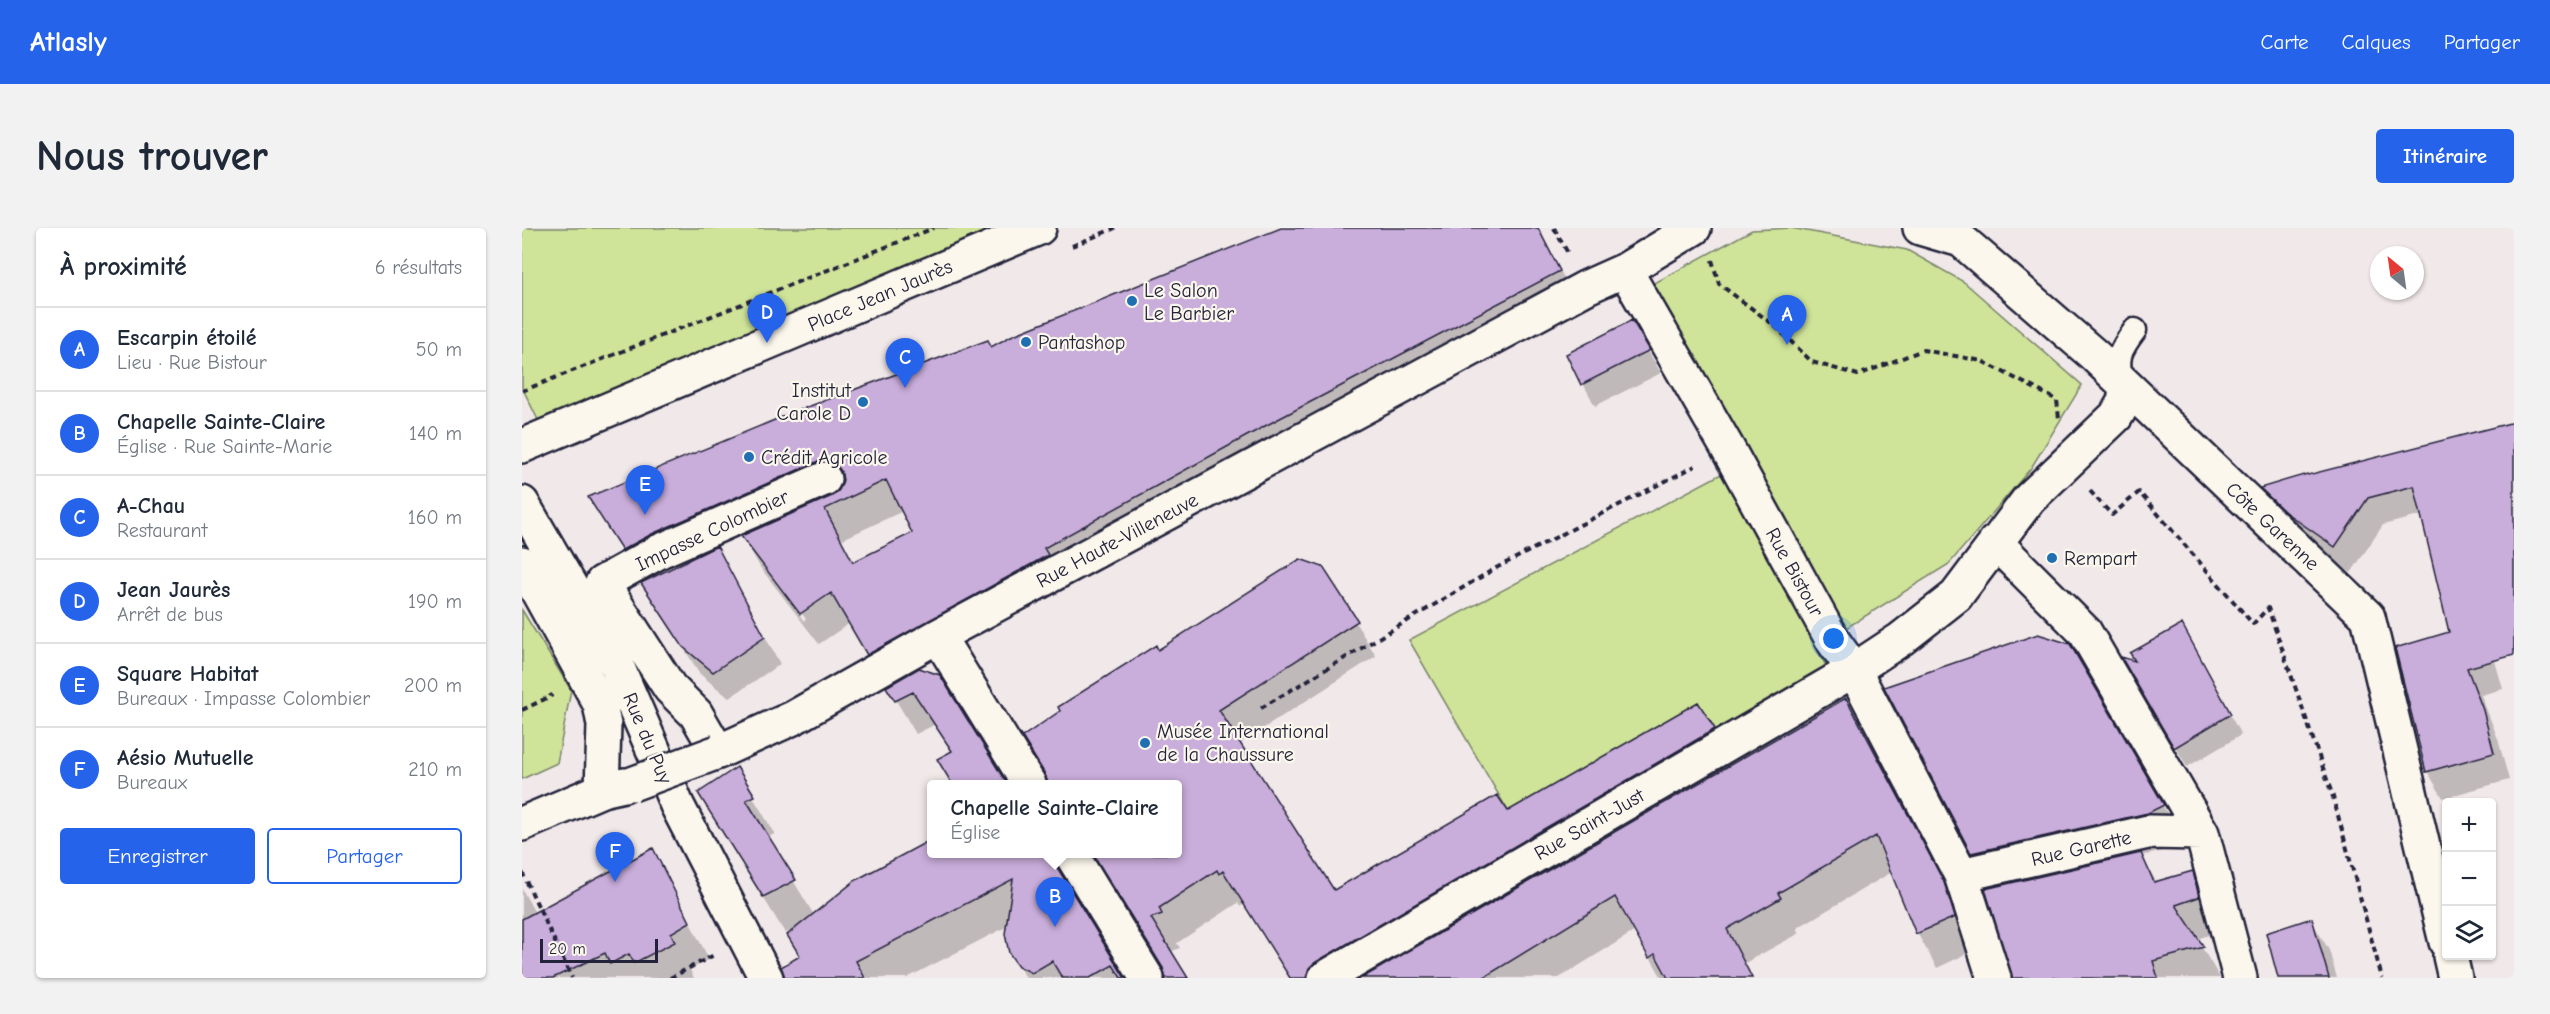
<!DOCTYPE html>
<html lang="fr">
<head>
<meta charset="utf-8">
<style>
  body { margin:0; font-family:"Comic Neue",sans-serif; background:#f2f2f3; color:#1f2937 }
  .controls { position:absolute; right:18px; bottom:18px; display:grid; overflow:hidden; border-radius:6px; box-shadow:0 2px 4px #0004 }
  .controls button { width:54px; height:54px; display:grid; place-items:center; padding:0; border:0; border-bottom:2px solid #e0e1e3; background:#fff; color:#1f2937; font:30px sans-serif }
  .compass { position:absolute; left:1848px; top:18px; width:54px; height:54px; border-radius:50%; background:#fff; box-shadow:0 2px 4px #0004; rotate:331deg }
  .scale { position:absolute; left:18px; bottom:15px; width:118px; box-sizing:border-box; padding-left:6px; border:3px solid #22223b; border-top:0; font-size:16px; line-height:21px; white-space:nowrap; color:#22223b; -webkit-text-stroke:4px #fbf7ec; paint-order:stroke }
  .you { position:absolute; left:1312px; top:411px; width:21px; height:21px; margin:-15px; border:4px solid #fff; border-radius:50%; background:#1a73e8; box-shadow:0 0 0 9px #1a73e833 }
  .badge { display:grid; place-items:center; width:39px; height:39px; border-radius:50%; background:#2563eb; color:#fff; font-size:20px; font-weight:700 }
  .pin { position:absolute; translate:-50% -50px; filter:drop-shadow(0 2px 3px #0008) }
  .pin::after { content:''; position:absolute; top:32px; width:21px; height:18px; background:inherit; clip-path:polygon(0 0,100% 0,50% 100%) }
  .popup { position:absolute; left:405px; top:552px; width:255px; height:78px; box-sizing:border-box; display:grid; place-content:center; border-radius:6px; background:#fff; filter:drop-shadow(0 2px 4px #0005); font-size:20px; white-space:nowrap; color:#747a83 }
  .popup b { font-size:22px; color:#1f2937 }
  .popup::after { content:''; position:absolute; left:50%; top:100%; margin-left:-12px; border:12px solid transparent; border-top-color:#fff }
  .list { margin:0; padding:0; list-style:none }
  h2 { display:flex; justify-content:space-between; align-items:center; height:78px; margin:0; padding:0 24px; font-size:26px }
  h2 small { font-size:20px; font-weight:400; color:#747a83 }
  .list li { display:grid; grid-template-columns:39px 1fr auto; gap:18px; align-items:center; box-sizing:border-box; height:84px; padding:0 24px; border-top:2px solid #e0e1e3 }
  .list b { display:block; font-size:22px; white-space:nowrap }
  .list p { margin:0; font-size:20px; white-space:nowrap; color:#747a83 }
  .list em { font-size:20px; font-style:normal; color:#747a83 }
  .actions { display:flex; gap:12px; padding:18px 24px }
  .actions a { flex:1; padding:14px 0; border:2px solid #2563eb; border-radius:6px; text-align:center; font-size:21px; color:#2563eb }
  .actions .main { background:#2563eb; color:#fff }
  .icon { flex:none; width:33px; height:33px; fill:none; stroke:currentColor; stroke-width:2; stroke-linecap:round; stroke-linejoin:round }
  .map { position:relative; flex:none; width:1992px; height:750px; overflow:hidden; border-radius:6px }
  header { display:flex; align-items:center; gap:36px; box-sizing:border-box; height:84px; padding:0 30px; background:#2563eb; color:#fff }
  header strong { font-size:28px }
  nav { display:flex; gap:33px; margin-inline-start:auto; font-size:21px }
  .intro { display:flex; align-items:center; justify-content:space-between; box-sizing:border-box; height:144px; padding:0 36px }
  h1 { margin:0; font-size:42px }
  .button { padding:15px 27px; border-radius:6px; background:#2563eb; color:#fff; font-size:21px; font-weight:700 }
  main { display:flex; gap:36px; padding:0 36px }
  aside { flex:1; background:#fff; border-radius:6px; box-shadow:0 2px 4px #0004 }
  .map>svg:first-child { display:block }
</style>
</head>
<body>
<header>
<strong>Atlasly</strong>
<nav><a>Carte</a><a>Calques</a><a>Partager</a></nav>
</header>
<div class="intro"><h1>Nous trouver</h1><a class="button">Itinéraire</a></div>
<main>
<aside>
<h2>À proximité<small>6 résultats</small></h2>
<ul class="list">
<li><span class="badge">A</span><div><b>Escarpin étoilé</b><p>Lieu · Rue Bistour</p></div><em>50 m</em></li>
<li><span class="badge">B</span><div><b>Chapelle Sainte-Claire</b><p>Église · Rue Sainte-Marie</p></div><em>140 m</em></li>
<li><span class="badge">C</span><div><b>A-Chau</b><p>Restaurant</p></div><em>160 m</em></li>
<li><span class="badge">D</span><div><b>Jean Jaurès</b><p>Arrêt de bus</p></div><em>190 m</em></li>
<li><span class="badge">E</span><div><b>Square Habitat</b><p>Bureaux · Impasse Colombier</p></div><em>200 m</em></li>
<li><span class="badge">F</span><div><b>Aésio Mutuelle</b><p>Bureaux</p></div><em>210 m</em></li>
</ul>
<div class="actions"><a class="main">Enregistrer</a><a>Partager</a></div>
</aside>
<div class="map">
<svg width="1992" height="750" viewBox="0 0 1992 750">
  <rect width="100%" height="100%" fill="#f1e8e9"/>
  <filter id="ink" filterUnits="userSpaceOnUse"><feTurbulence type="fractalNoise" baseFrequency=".0167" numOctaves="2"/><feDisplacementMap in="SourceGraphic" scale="12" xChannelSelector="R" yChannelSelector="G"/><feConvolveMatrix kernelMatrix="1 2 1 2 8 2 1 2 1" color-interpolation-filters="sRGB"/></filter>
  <g filter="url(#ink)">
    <!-- green -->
    <path fill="#cfe499" stroke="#78836a" stroke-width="1.5" d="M0 0H487L20 200 0 159Z
      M1269 0 1385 22 1442 54 1560 157 1509 240 1427 336 1321 402 1129 57 1230 2Z
      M1201 245 1305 440 1196 506 1176 474 986 583 887 412Z
      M0 382 49 462 35 535 0 551Z"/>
    <!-- shadow -->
    <path fill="#0003" fill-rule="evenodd" d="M762 0H1017L1054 74 364 456 328 395 297 416 238 339 221 309 311 269 319 261 148 336 119 352 86 300 470 120ZM381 283 392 306 332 336 319 312ZM239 336H242L284 391 282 393Z
      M1109 94 1139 145 1073 178 1046 127Z
      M1992 196V378L1960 386 1981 461 1959 467 1976 511 1987 552 1921 570 1905 543 1928 405 1901 287 1861 297 1829 345 1780 310 1756 287 1741 261Z
      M800 340 854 428 717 516 811 664 985 585 1176 476 1212 537 1343 506 1441 690 1451 723 1415 740 1395 705 1370 644 1275 700 1278 705 1223 735 1231 750H1140L1113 703 1037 750H768L722 676 718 679 716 675 655 715 658 720 648 724 664 750H645L644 744 587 651 580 644 569 641 552 651 549 661 551 668 601 750H504L489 724 486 698 385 750H264L279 729 275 701 263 705 200 602 214 541 253 606 245 609 292 687 410 612V626H656V556L527 555 636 424Z
      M210 347 258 436 207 470 178 446 121 356Z
      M1546 416 1662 614 1647 622 1619 628 1635 655 1670 645 1690 679 1696 704 1675 711 1698 750H1491L1471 660 1364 460Z
      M1671 419 1719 507 1665 539 1603 432 1616 436Z
      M417 448 484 556H432L417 532 430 525 412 497 394 506 366 459Z
      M130 622 187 731 168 742 172 750H0V661L13 685Z
      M1789 692 1807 722 1815 750H1757Z"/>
    <!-- building -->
    <path fill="#c9addb" stroke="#22223b" stroke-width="1.5" fill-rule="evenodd" d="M759 0H1016L1038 43 743 198 522 320 526 327 345 427 309 365 278 386 219 308 310 268 317 262 321 252 319 243 313 236 303 232 294 234 130 306 100 322 66 269 272 184 466 112 469 119 489 108ZM364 252 390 305 331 334 303 281Z
      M1110 92 1128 122 1059 157 1044 126Z
      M1992 194V427L1945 440 1961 482 1972 525 1904 544 1873 420 1927 404 1892 258 1846 270 1813 319 1763 284 1738 260 1785 246 1786 247Z
      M195 318 243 409 191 444 161 419 119 355Z
      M778 331 801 339 836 393 697 482 812 662 975 567 986 583 1176 474 1193 501 794 734 787 740 784 750H768L701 643 697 646 695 642 637 680 640 686 629 690 666 750H644L641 740 571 626H656V556H526L523 546 500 509 538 483 536 479 634 417 636 422Z
      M1660 396 1709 486 1652 520 1599 429 1613 433 1608 425Z
      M1516 406 1548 416 1642 577 1626 585 1449 625 1362 459Z
      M397 440 418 447 485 556H426L429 554 415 531 430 523 391 464 373 473 364 459Z
      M1324 470 1422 654 1433 689 1394 706 1354 608 1256 665 1259 670 1205 701 1230 750H1146L1133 726 1127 730 1093 669 961 750H840Z
      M215 539 233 568 224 572 274 652 241 669 176 565Z
      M410 611V626H530L533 636 603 750H599L591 737 568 750H540L530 733 510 745 496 738 487 725 483 706 491 651 334 733 343 750H263L259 739 278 728 265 707 334 652Z
      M131 620 168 694 149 705 153 714 112 735 107 726 88 736 83 725 31 750H0V691Z
      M1619 625 1632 654 1671 643 1677 669 1654 677 1682 719 1631 733 1636 750H1490L1463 661Z
      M1790 690 1807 750H1756L1744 705Z"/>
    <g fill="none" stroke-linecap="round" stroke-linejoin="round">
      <defs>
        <path id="service" d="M1600 155C1594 130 1597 123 1613 102"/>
        <path id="minor" d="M1398 0 1439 12 1572 127 1846 389 1924 714
          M1103 42 1206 221 1311 413 1332 442 1439 647 1472 750
          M302 251 138 323 80 355 148 460 174 486 196 524 271 490 416 408 1065 59 1103 42 1172 0
          M0 275 96 440 155 577 244 750
          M1473 314 1563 404 1680 605 1718 750
          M0 335 78 476 82 497 80 562
          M416 408 507 556
          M0 596 80 562 102 557
          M549 626 625 750
          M1439 647 1626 604 1680 605
          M1928 728 1933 750
          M803 750 1332 442 1379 411 1434 368 1507 271 1594 188 1602 174 1604 160"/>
        <path id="secondary" d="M0 218 517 0"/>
      </defs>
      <!-- service casing -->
      <use href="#service" stroke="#22223b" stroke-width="27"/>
      <!-- minor casing -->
      <use href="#minor" stroke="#22223b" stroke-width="38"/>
      <!-- secondary casing -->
      <use href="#secondary" stroke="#22223b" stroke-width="38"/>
      <!-- path -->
      <path stroke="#22223b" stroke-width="4" stroke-dasharray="6 4.5" stroke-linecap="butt" d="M1032 0 1047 27
        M550 18 593 0
        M1190 32 1197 56 1252 97 1290 134 1336 147 1401 122 1460 133 1535 172 1537 191
        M0 163 412 0
        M1568 263 1590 287 1617 264 1731 396 1746 380 1811 569 1860 750
        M739 480 974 340 1173 238
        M0 482 29 468 28 466
        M0 644 50 750
        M148 750 192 727"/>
      <!-- service -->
      <use href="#service" stroke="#fbf7ec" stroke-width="22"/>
      <!-- minor -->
      <use href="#minor" stroke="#fbf7ec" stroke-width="33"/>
      <!-- secondary -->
      <use href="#secondary" stroke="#fbf7ec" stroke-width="33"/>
      <defs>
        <path id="minor-bridge" d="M110 556 196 524"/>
      </defs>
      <!-- minor-bridge casing -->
      <use href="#minor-bridge" stroke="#22223b" stroke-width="38" stroke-linecap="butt"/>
      <!-- minor-bridge -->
      <use href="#minor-bridge" stroke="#fbf7ec" stroke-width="33"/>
    </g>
  </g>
  <!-- markers -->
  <g fill="#1f6fb2" stroke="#fbf7ec" stroke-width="2">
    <circle cx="610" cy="73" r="6"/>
    <circle cx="504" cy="114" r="6"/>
    <circle cx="341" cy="174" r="6"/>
    <circle cx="227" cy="229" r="6"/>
    <circle cx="1530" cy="330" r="6"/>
    <circle cx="623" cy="515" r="6"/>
  </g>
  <g text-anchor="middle" stroke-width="4.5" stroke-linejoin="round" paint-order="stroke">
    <!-- poi labels -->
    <g font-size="20" fill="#22223b" stroke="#fbf7ec" text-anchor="start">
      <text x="622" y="69">Le Salon<tspan x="622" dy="23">Le Barbier</tspan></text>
      <text x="516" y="121">Pantashop</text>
      <text x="329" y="169" text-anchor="end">Institut<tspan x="329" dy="23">Carole D</tspan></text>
      <text x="239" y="236">Crédit Agricole</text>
      <text x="1542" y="337">Rempart</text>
      <text x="635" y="510">Musée International<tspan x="635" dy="23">de la Chaussure</tspan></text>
    </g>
    <!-- street labels -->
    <g font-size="20" fill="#22223b" stroke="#fbf7ec">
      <text transform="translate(358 67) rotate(-23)" y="7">Place Jean Jaurès</text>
      <text transform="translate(1751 298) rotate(43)" y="7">Côte Garenne</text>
      <text transform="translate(190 302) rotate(-25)" y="7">Impasse Colombier</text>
      <text transform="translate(595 312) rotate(-28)" y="7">Rue Haute-Villeneuve</text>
      <text transform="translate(1273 344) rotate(61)" y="7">Rue Bistour</text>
      <text transform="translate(126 510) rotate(67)" y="7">Rue du Puy</text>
      <text transform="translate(1067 596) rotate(-30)" y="7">Rue Saint-Just</text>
      <text transform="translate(1559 620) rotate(-13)" y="7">Rue Garette</text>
    </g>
  </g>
</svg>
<div class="controls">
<button>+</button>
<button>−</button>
<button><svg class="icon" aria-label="layers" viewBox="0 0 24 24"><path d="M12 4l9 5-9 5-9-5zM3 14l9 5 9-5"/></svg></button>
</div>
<svg class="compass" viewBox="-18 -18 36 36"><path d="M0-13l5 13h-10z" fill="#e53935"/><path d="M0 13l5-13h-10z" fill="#747a83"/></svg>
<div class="scale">20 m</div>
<div class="you"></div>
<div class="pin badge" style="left:1265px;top:117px">A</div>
<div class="pin badge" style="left:533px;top:699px">B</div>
<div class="popup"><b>Chapelle Sainte-Claire</b>Église</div>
<div class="pin badge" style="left:383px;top:160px">C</div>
<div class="pin badge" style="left:245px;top:115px">D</div>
<div class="pin badge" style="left:123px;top:287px">E</div>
<div class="pin badge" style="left:93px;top:654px">F</div>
</div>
</main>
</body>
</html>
